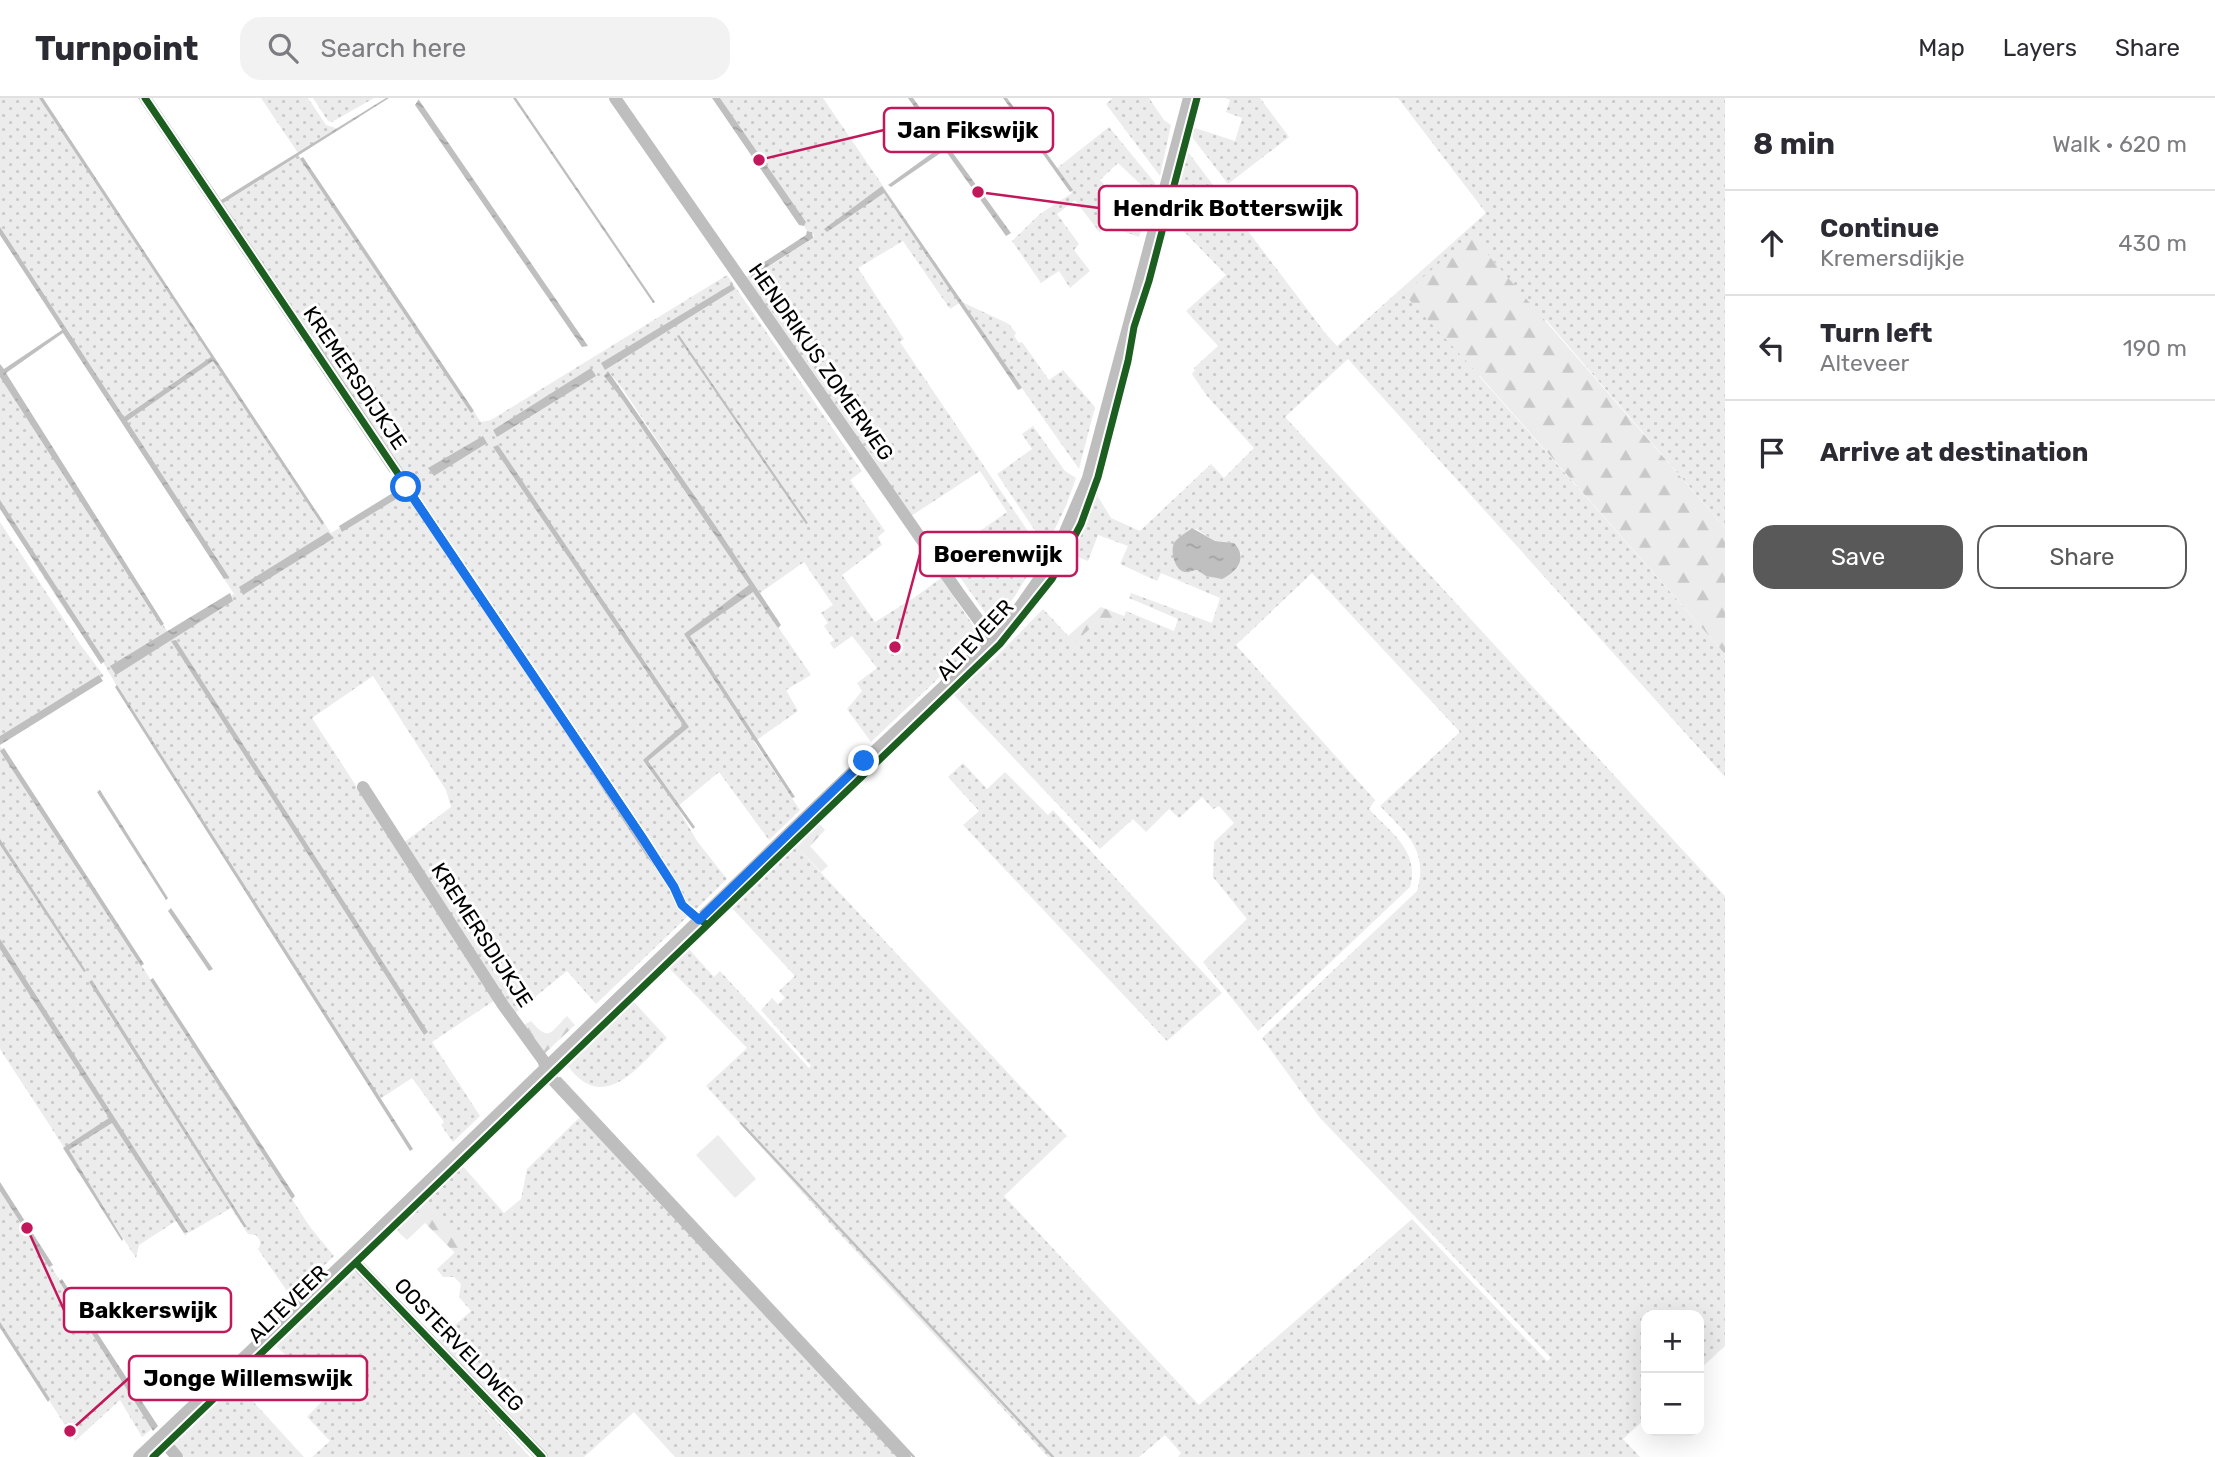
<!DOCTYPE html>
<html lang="en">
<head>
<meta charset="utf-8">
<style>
  body { margin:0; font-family:Rubik,sans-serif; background:#f2f2f3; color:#2b2b33 }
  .controls { position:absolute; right:21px; bottom:21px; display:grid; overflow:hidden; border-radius:14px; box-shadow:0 7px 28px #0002 }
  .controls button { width:63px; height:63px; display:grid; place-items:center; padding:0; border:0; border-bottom:2px solid #e1e1e2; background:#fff; color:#2b2b33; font:35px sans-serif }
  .stop { position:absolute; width:21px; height:21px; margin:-16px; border:5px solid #1a73e8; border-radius:50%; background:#fff }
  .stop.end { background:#1a73e8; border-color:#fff; box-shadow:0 2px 7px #0008 }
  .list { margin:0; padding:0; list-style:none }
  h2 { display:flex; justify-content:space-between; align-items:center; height:91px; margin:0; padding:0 28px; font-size:30px }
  h2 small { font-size:23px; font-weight:400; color:#7c7c81 }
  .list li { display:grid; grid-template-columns:46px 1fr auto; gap:21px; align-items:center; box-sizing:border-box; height:105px; padding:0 28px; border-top:2px solid #e1e1e2 }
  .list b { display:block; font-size:26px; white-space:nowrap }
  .list p { margin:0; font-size:23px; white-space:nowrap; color:#7c7c81 }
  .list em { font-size:23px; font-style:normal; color:#7c7c81 }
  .actions { display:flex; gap:14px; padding:21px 28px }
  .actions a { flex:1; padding:16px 0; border:2px solid #595959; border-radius:21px; text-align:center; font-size:24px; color:#595959 }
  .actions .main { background:#595959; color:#fff }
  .icon { flex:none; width:38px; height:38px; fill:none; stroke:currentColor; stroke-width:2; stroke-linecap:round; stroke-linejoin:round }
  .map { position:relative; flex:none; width:1725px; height:1359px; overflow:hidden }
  header { display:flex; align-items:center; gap:42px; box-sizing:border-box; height:98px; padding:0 35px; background:#fff; border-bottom:2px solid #e1e1e2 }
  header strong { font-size:33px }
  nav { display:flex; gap:38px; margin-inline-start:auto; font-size:24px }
  .search { width:490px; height:63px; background:#f2f2f3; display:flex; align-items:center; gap:18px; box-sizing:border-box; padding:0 24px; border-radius:21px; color:#7c7c81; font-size:26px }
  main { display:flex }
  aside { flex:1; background:#fff }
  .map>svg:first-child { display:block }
</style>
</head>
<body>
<header>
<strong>Turnpoint</strong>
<div class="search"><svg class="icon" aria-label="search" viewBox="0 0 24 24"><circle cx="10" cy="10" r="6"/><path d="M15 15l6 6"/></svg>Search here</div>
<nav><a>Map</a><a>Layers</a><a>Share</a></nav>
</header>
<main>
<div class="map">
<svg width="1725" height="1359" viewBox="0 0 1725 1359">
  <defs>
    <pattern id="grass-dots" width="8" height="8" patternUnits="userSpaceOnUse" patternTransform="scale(1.75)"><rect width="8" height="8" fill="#ececec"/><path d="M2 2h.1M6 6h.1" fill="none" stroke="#c9c9c9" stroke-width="1.8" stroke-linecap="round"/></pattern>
    <pattern id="forest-firs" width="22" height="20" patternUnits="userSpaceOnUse" patternTransform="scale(1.75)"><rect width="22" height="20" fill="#ececec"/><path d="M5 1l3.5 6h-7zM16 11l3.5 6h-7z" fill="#c9c9c9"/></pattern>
    <pattern id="water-ripples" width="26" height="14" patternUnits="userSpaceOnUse" patternTransform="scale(1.75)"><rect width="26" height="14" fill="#bfbfbf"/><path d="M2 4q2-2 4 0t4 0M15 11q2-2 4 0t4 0" fill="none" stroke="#a2a2a2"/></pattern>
  </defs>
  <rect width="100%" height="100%" fill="#fff"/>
  <!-- grass -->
  <path fill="url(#grass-dots)" fill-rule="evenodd" d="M0 0H40L331 435 403 391 653 760 681 811 688 818 596 906 567 873 514 916 403 745 451 709 446 692 373 578 312 620 495 902 432 944 480 1018 453 1044 441 1027 444 1024 412 980 380 1001 128 608 103 564 60 505 0 410V275L169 536 234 496 0 137Z
    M261 0H308L326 27 339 31 298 56 481 324 491 322 727 177 862 373 850 382 885 433 878 439 882 447 842 477 875 524 915 499 941 480 976 532 979 542 871 644 847 611 862 593 857 585 877 570 852 538 834 551 830 545 834 542 824 528 828 525 821 515 833 507 804 464 760 495 622 290 608 273 634 319 811 577 786 592 798 613 754 644 800 712 769 742 719 674 677 709 697 743 727 781 696 811 692 812 685 806 670 777 651 747 219 104 298 55Z
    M313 0H374L332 24 328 23Z
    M720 0H823L962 204 1009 226 1016 235 1014 238 1019 245 1022 244 1049 282 1063 272 1095 309 1079 371 961 204 950 211 903 143 858 170 904 241 900 244 1042 454 1015 498 995 523H991L957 475 987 454 977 435 1007 414 980 373 911 418 745 179 776 164 813 140 814 137 811 133H807L804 128 806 124Z
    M1113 0H1149L1164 22 1171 27 1160 78 1106 6Z
    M1225 0H1260L1289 39 1228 86 1192 39 1195 30 1235 43 1242 20 1226 14 1230 2Z
    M1398 0H1725V430L1546 222 1479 278 1725 556V679L1348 261 1285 319 1725 798V1248L1699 1272V1217H1646V1320L1623 1341 1640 1359H1178L1181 1355 1165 1337 1139 1359H1048L837 1133 706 988 747 950 668 869 688 850 714 879 720 873 809 970 811 968 761 912 772 900 778 906 785 900 779 893 795 878 731 809 795 747 1067 1038 1004 1098 1199 1307 1412 1121 1547 1263 1551 1260 1320 1020 1262 940 1417 793C1429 752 1406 735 1380 708L1460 634 1312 475 1236 547 1375 702 1369 711C1391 735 1420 753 1410 789L1258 933 1203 864 1247 821 1213 779 1214 744 1234 725 1219 708 1213 711 1202 699 1179 720 1169 711 1146 734 1133 721 1100 751 953 596 994 561 1043 511 1074 544 1102 520 1121 527 1126 513 1174 533 1178 521 1129 500 1131 495 1212 525 1220 500 1161 475 1157 483 1120 466 1128 448 1098 437 1088 463 1063 453 1087 392 1095 394 1111 420 1140 433 1211 366 1224 380 1254 350 1207 298 1192 276 1195 272 1194 270 1218 248 1186 213 1226 177 1170 119 1188 54 1326 236 1337 248 1486 115ZM1189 431H1196L1215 443 1228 444 1241 455C1242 467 1236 473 1226 479L1203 476 1197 472 1190 474 1176 466C1170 435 1175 451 1189 431Z
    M1109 29 1155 85 1152 97 1118 65 1100 82 1143 127 1139 139 1104 126 1100 135 1075 102 1057 116 1079 146 1074 152 1090 173 1070 190 1059 173 1041 185 1012 143 1040 116 1072 95 1056 71Z
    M1033 328 1065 373 1076 380 1066 408 1046 449 997 376 1032 351 1022 336Z
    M0 424 80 546 104 578 0 642Z
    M0 648 310 1129 334 1158 291 1199 258 1151C262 1146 260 1141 256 1137L248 1136 231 1110 185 1137 176 1123 139 1147 136 1160 0 951Z
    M963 665 987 691 1005 674 1048 717 1053 712 1222 895 1167 943 963 727 979 713 948 679Z
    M633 903 667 940C647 959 617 1002 586 985 578 981 572 973 566 966Z
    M584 1015 903 1359H675L634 1314 584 1359H546L437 1243 471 1213 459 1199 461 1186 454 1179H443L437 1171 464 1146 423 1102 461 1066 504 1115 521 1101 527 1071Z
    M0 1089 154 1329 142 1339 120 1302 75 1343 0 1225Z
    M354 1174 361 1176 530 1359H312L330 1343 307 1319 328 1297 276 1248 297 1229 342 1180Z
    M237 1286 304 1359H184L174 1349 175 1345Z"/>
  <!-- forest -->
  <path fill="url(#forest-firs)" d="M1471 137 1725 430V556L1479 277 1404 196Z
    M1101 509 1124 518 1121 527 1102 520 1074 545 1068 538Z
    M818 724 825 732 810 748 828 768 821 774 795 747Z
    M567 918 575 927 544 956 522 928 531 923C549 944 550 935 567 918Z
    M423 1102 465 1146 455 1155 425 1125 407 1142 394 1130Z"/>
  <!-- park -->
  <path fill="#ececec" d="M718 1037 756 1081 735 1100 696 1057Z"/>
  <!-- water -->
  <path fill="url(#water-ripples)" d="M39 0H43L324 425 322 427 213 263 127 323 229 479 224 481 63 235 6 275 164 526 161 528 0 279V266L4 271 62 232 0 137V129L124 319 211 259Z
    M138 0H141L303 243 302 244Z
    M149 0H152L221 102 386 0H389L223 105 312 238 310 240Z
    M513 0H516L655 204 653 205Z
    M712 0H720L806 124 804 128 799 127Z
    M908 0H913L1011 135 1006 138 945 52 891 89 888 87 942 48Z
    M1003 0H1007L1073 92 1070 94Z
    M419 1V2L588 248 582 249 415 7Z
    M303 59 474 313 471 315 300 61Z
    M882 88 1022 290 1018 292 884 95 827 134 824 131Z
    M807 133 812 134 813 140 753 178 749 177V174L806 137Z
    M732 186 735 191 605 272 601 265Z
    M679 237 808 425 806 426 677 238Z
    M318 245 405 375 403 377 316 246Z
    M312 255 391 374 390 375 310 256Z
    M591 270 596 278 497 339 493 332Z
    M608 273 717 430 781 527 778 530 753 494 690 538 795 699 792 700 684 536 749 487 622 301 604 278Z
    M483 338 487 345 434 378 428 370Z
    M498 347 689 629 648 663 695 729 693 731 643 662 683 627 493 349Z
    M404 388 406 395 342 434 339 428Z
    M416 393 652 745 651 747 415 394Z
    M411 400 643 745 665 781 647 759 513 554 409 401Z
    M0 402 105 563 101 566 0 411Z
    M1192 430 1215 443 1234 445C1248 460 1238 473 1222 481L1206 478 1197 472C1193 472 1190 475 1186 474 1175 474 1170 453 1174 445 1178 439 1187 434 1192 430Z
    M328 434 334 440 243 497 239 489Z
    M230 495 233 503 116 577 110 568Z
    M176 542 428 934 424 937 171 543Z
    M99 577 103 583 0 647V638Z
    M117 587 413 1051 410 1053 115 589Z
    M4 650 144 866 141 868 0 653Z
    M100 692 168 800 166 802 97 694Z
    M0 741 86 873 84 874 0 747Z
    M171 810 213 871 209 873 168 813Z
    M0 841 188 1134 184 1135 112 1025 69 1052 123 1141 122 1143 63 1050 109 1020 0 851Z
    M153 880 295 1098 292 1101 150 882Z
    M92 882 247 1129H244L89 884Z
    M0 1084 53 1167 49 1169 0 1093Z
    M62 1181 158 1328 153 1333 59 1183Z
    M0 1224 50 1301 48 1304 0 1230Z"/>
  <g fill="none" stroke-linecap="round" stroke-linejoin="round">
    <!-- stream -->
    <path stroke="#bfbfbf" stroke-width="2.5" d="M560 980 914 1359
      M741 1025 1053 1359"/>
    <!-- minor -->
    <path stroke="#bebebe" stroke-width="12" d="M615 0 958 494 985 531 993 539
      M363 689 503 907 543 962 550 979 905 1359
      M350 1159 542 1359
      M160 1339 177 1359
      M139 1359 350 1159 843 683 943 589 1005 527 1017 513 1040 480 1059 448 1088 380 1189 0"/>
    <defs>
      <path id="cycleway" d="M145 0 644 741 674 789 682 807 706 826
        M356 1165 542 1359
        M153 1359 1000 546 1052 481 1081 426 1098 379 1128 263 1134 229 1149 183 1197 0"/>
    </defs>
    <!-- cycleway casing -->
    <use href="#cycleway" stroke="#fff" stroke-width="11"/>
    <!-- cycleway -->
    <use href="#cycleway" stroke="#1b5e20" stroke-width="7"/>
  </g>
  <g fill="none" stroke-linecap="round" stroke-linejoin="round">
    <!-- route -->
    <path stroke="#1a73e8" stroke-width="9" d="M406 389 643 741 674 789 682 807 699 822 864 663"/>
  </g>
  <g text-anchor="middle" stroke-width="6" stroke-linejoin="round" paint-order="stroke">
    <!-- street labels -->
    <g font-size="21" fill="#000" stroke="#fff">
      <text transform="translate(821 264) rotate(55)" y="7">HENDRIKUS ZOMERWEG</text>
      <text transform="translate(355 280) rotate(56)" y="7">KREMERSDIJKJE</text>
      <text transform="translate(975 542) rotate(-47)" y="7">ALTEVEER</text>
      <text transform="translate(482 837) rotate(57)" y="7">KREMERSDIJKJE</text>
      <text transform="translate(288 1206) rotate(-44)" y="7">ALTEVEER</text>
      <text transform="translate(459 1247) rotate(46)" y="7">OOSTERVELDWEG</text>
    </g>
  </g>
  <!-- callouts -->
  <path fill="none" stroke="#c2185b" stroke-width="2.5" d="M759 62L884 32M978 94L1099 110M895 549L920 456M27 1130L64 1212M70 1333L129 1280"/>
  <g fill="#c2185b" stroke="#fff" stroke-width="2.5">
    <circle cx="759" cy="62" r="7"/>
    <circle cx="978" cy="94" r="7"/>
    <circle cx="895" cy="549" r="7"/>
    <circle cx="27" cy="1130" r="7"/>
    <circle cx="70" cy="1333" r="7"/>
  </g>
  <g fill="#fff" stroke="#c2185b" stroke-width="2.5">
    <rect x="884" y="10" width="169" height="44" rx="7"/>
    <rect x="1099" y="88" width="258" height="44" rx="7"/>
    <rect x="920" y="434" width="157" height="44" rx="7"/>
    <rect x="64" y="1190" width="167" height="44" rx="7"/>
    <rect x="129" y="1258" width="238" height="44" rx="7"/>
  </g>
  <g font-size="23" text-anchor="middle" font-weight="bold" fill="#000">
    <text x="968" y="40">Jan Fikswijk</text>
    <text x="1228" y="118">Hendrik Botterswijk</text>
    <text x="998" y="464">Boerenwijk</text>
    <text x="148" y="1220">Bakkerswijk</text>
    <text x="248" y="1288">Jonge Willemswijk</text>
  </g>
</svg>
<div class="controls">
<button>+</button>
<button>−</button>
</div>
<div class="stop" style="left:406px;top:389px"></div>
<div class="stop end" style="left:864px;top:663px"></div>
</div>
<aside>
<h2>8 min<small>Walk · 620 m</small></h2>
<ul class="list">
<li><svg class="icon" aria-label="ahead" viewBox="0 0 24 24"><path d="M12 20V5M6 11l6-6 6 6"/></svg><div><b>Continue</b><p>Kremersdijkje</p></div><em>430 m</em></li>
<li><svg class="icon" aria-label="left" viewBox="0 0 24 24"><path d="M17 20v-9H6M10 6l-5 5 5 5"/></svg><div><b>Turn left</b><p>Alteveer</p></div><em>190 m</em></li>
<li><svg class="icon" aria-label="arrive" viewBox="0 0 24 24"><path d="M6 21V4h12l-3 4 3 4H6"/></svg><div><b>Arrive at destination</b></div></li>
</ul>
<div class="actions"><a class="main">Save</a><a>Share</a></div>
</aside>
</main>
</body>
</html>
